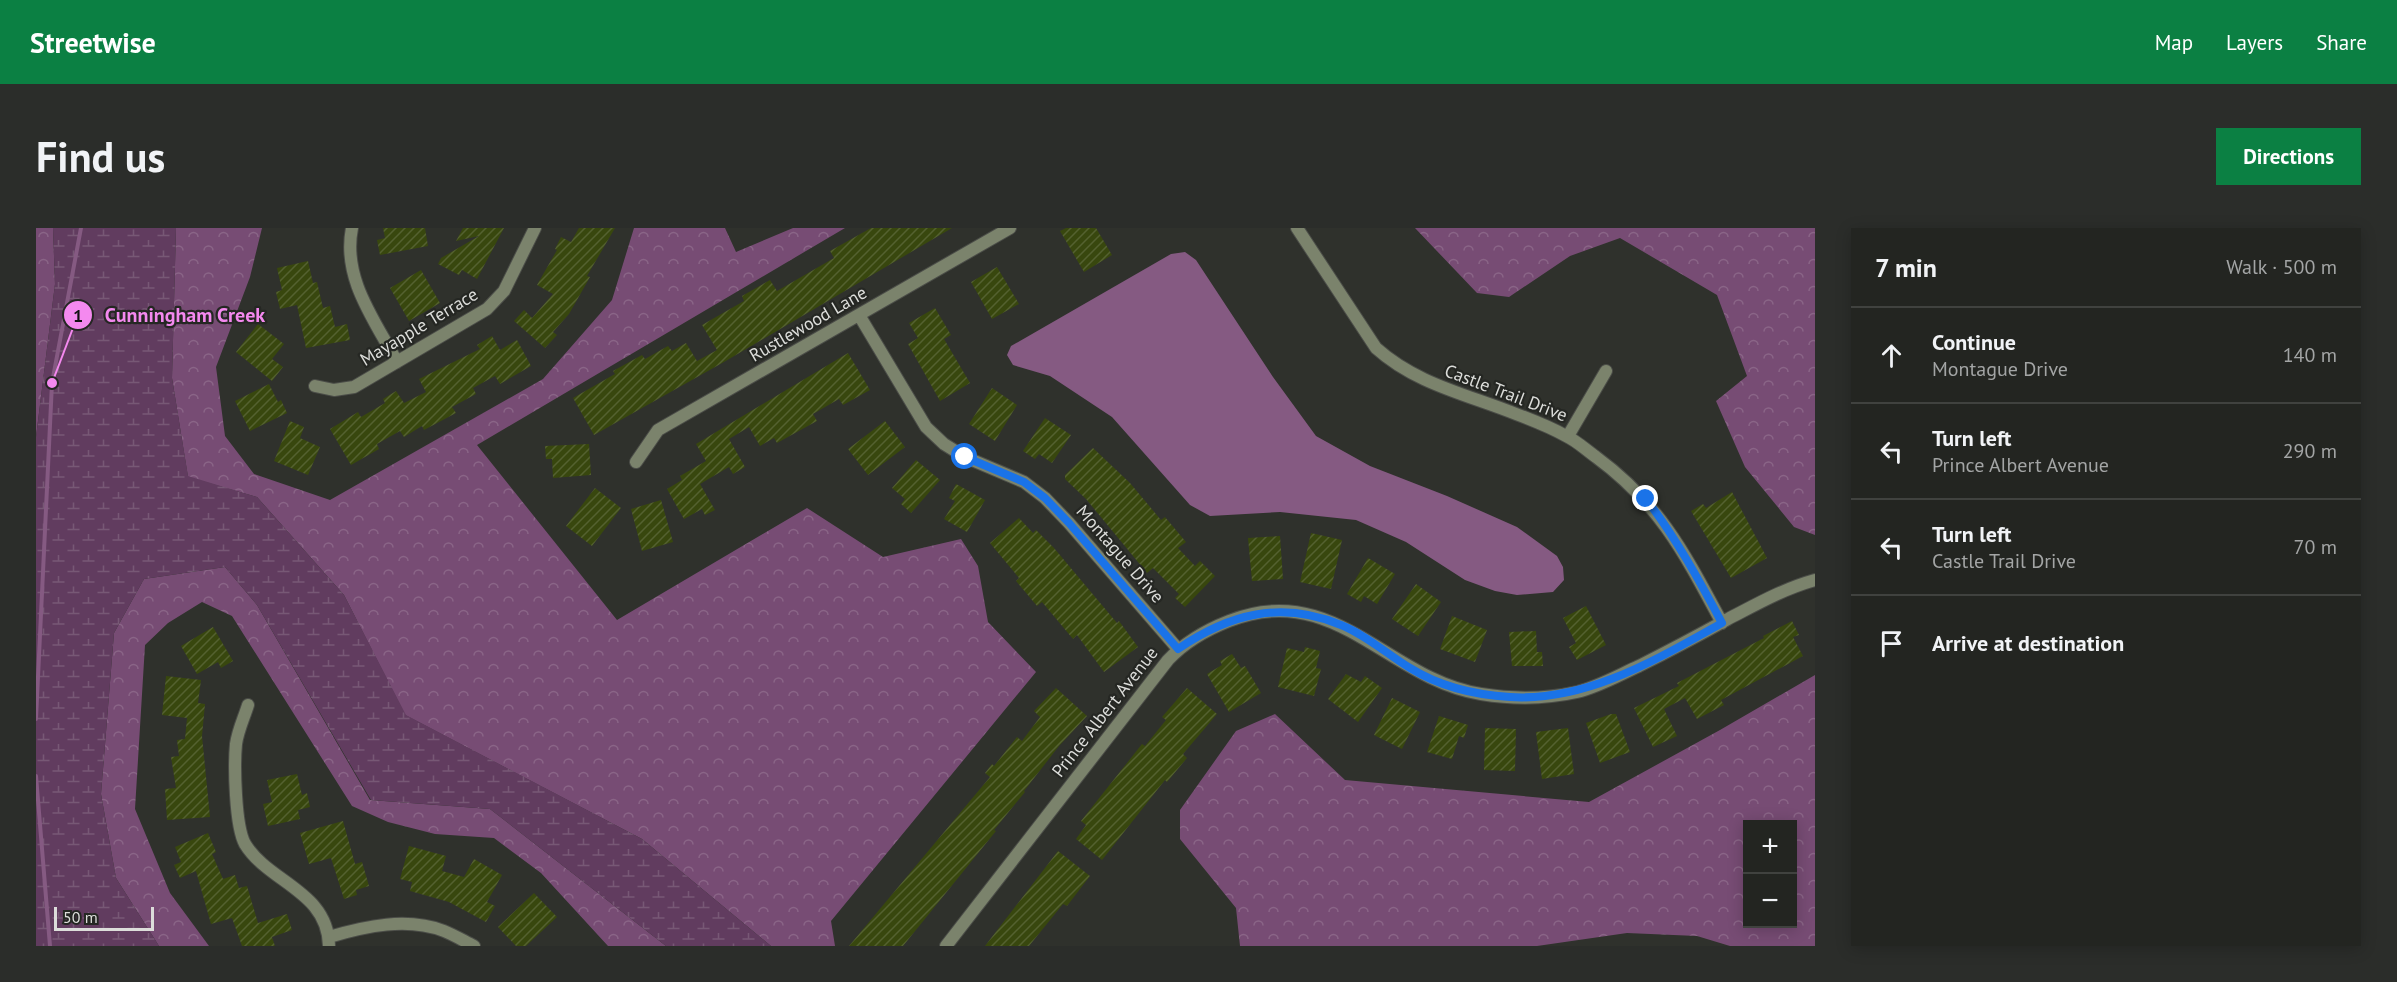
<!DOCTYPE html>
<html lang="en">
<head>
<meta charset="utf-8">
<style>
  body { margin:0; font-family:"PT Sans",sans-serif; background:#2b2d2a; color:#f1f3f6 }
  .controls { position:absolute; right:18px; bottom:18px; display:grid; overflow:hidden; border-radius:0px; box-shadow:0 3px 15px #0003 }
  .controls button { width:54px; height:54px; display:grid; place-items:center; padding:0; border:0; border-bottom:2px solid #40423f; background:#232521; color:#f1f3f6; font:30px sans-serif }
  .scale { position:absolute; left:18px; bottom:15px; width:100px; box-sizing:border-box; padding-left:6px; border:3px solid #dcddda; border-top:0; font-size:16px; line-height:21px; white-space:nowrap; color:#dcddda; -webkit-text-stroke:4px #252723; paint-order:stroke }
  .stop { position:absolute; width:18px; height:18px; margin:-14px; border:4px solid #1a73e8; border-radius:50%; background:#fff }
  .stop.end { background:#1a73e8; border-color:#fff; box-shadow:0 2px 6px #0008 }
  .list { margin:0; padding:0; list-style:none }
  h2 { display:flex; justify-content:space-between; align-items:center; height:78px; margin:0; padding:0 24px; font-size:26px }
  h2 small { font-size:20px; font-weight:400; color:#a3a5a5 }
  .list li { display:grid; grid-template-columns:39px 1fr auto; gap:18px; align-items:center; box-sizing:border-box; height:96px; padding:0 24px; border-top:2px solid #40423f }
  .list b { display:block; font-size:22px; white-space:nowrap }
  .list p { margin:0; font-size:20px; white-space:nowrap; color:#a3a5a5 }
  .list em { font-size:20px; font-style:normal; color:#a3a5a5 }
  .icon { flex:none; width:33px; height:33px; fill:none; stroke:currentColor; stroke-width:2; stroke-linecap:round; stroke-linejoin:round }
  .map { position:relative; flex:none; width:1779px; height:718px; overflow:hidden; border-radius:0px }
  header { display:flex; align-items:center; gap:36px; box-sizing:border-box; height:84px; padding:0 30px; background:#0b8043; color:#fff }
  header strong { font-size:28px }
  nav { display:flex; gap:33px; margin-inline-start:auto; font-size:21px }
  .intro { display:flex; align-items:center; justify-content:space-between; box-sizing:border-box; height:144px; padding:0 36px }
  h1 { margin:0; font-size:42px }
  .button { padding:15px 27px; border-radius:0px; background:#0b8043; color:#fff; font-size:21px; font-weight:700 }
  main { display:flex; gap:36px; padding:0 36px }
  aside { flex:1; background:#232521; border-radius:0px; box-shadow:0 3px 15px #0003 }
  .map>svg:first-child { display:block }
</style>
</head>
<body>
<header>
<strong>Streetwise</strong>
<nav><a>Map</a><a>Layers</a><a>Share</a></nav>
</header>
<div class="intro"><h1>Find us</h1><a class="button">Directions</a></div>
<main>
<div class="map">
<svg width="1779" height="718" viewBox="0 0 1779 718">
  <defs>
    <pattern id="forest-crowns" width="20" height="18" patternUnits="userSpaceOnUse" patternTransform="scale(1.5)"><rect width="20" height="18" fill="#774c74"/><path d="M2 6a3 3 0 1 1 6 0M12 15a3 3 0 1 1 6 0" fill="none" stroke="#8a6587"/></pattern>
    <pattern id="wetland-marsh" width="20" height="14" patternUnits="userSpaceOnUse" patternTransform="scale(1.5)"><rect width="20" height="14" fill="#613c5f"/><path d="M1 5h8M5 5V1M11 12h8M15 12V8" fill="none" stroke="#775875"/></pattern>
    <pattern id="building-hatch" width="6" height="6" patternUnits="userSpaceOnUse" patternTransform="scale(1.5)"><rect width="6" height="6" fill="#38470e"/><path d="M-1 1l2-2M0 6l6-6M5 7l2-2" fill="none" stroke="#546130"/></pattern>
  </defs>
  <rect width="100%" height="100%" fill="#2f312c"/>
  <!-- forest -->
  <path fill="url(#forest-crowns)" fill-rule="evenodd" d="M0 0H17L19 56 0 209Z
    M140 0H226L214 49 180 139 189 208 218 246 294 272 507 151 576 72 598 0H689L700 24 757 0H809L441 217 581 392 771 280 847 329 925 311 942 338 952 394 1000 444 795 693 799 718H735L606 611 369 487 308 367 221 269 152 249 136 150Z
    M1379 0H1779V307L1758 299 1709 239 1680 173 1711 148 1681 67 1584 10 1534 28 1473 69 1441 65Z
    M189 339 221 377 334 572 454 581 630 718H572L505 645 458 610 399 606 352 594 316 578 196 388 166 374 132 395 109 417 99 581 134 665 173 718H123L80 650 65 566 78 405 108 351Z
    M1779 447V718H1694L1661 708 1591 705 1501 718H1204L1200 680 1144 611V582L1200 503 1239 486 1309 552 1553 574 1684 502ZM1712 596H1756V696H1712Z"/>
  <!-- wetland -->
  <path fill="url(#wetland-marsh)" d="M17 0H140L136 150 152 248 221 269 308 367 370 487 606 611 735 718H630L454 581 335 572 221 377 189 339 108 351 78 405 65 566 80 650 123 718H0V209L19 56Z"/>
  <!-- water -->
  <path fill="#855a82" d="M1149 24 1160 32 1237 149 1280 208 1334 238 1411 268 1481 299 1521 328 1527 339 1528 352 1517 364 1481 367 1459 363 1429 352 1370 314 1320 292 1244 284 1174 288 1154 277 1076 189 1014 148 977 137 971 127 975 118 1135 26Z"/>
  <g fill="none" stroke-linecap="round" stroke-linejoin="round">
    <!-- stream -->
    <path stroke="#855a82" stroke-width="4" d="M0 491 16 155 45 0
      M0 548 14 718"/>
  </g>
  <!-- building -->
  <path fill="url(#building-hatch)" d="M347 0H389L392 18 344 27 341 12 349 10Z
    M427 0H468L441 51 426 42 423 47 402 36 405 30 443 8 420 13Z
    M543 0H579L551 48 554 49 533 86 517 104 521 107 509 120 478 93 488 82 496 90 517 66 501 57 521 22 519 21 525 9 535 14Z
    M835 0H916L688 134 558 207 537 170 579 146 577 143 606 127 609 131 632 118 636 123 650 115 661 133 681 122 666 97 708 73 706 68 734 52 741 63 798 30 794 23Z
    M1030 0H1060L1076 27 1048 44 1024 3Z
    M272 33 277 55 281 54 287 80 294 78 299 99 311 96 314 112 270 120 261 77 244 81 240 64 246 62 241 40Z
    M961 39 983 76 956 91 935 54Z
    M385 42 404 75 373 93 354 60Z
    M899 80 915 107 908 111 934 155 904 173 872 116 882 110 873 95Z
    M222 96 248 116 236 131 247 139 236 153 200 124Z
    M456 108 464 122 481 112 495 138 464 156 459 148 437 160 440 166 416 179 420 185 388 202 386 198 368 209 364 203 341 216 343 221 315 237 294 201 322 184 325 189 349 175 347 171 360 163 368 175 390 164 383 151 444 121 441 117Z
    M812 125 834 162 807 177 803 171 777 186 781 193 741 215 738 210 724 218 713 199 693 211 709 239 697 246 693 239 664 256 679 282 669 287 666 281 648 291 631 261 646 252 644 248 670 233 660 216Z
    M233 156 242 174 245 172 251 185 214 203 199 173Z
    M956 160 981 177 959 213 933 196Z
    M1009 190 1035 207 1016 235 1003 226 999 231 987 223Z
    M254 193 268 199 264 210 284 219 272 247 238 233Z
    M849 193 869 219 832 247 812 221Z
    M553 216 555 247 517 250 516 231H510L509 218Z
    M1057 220 1094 255 1125 292 1129 289 1150 314 1142 320 1159 338 1164 333 1179 348 1149 379 1139 370 1143 366 1117 340 1111 345 1050 271 1029 251V247Z
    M880 232 904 252 875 285 865 276 869 271 856 260Z
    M920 256 949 272 931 304 908 291 919 273 913 270Z
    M559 260 585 280 556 318 530 298Z
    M1696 264 1731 330 1695 350 1655 283 1667 276 1670 280Z
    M625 272 637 314 606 323 595 281Z
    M983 290 997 305 1000 302 1018 320 1081 395 1083 393 1102 419 1068 444 1041 407 1037 411 1006 374 1001 378 980 353 983 350 954 315Z
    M1275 305 1306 312 1295 361 1264 354Z
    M1244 308 1247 351 1216 353 1212 310Z
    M1332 330 1359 346 1341 376 1328 368 1325 374 1311 366Z
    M1380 356 1405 374 1382 408 1356 391Z
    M1550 378 1570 417 1541 432 1533 419 1540 415 1527 390Z
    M1416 388 1451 402 1439 434 1404 421Z
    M1756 393 1763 407 1757 409 1767 428 1685 472 1688 477 1661 491 1649 470 1628 481 1641 508 1617 519 1598 480 1643 458 1641 455 1728 410 1727 408Z
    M177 399 197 433 185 440 182 434 161 446 145 418Z
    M1500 403 1501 424H1506L1507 438H1476L1473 404Z
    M1269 419 1284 423 1280 440 1285 441 1278 468 1242 459 1251 420 1268 424Z
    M1196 426 1205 440 1209 438 1225 465 1193 484 1171 446 1186 437 1184 433Z
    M1310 446 1325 454 1329 448 1346 460 1322 494 1292 471Z
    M130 448 165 452 162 475 169 476 166 508 174 589 131 592 129 561 140 560 135 529 143 528 141 512 149 511 151 490 126 487Z
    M1020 460 1051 488 1023 518 988 563 989 564 958 602 960 603 867 718H813L954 549 949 545 956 536 958 538 981 509 986 513 1004 489 998 483Z
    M1151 460 1181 486 1147 526 1151 530 1131 554 1129 552 1066 632 1040 611 1050 597 1045 593 1106 516 1109 518 1130 492 1126 489Z
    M1356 470 1384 484 1366 521 1338 507Z
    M1575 486H1580L1594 524 1564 535 1550 495Z
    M1403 488 1432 497 1428 510 1423 508 1416 531 1391 524Z
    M1449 500 1480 501 1479 543 1448 542Z
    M1532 500 1538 546 1506 551 1500 504Z
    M261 546 266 567 271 565 274 579 262 582 264 591 232 598 227 576 236 574 231 552Z
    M307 593 319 636 326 634 333 658 320 662 321 667 308 671 295 630 273 636 264 605Z
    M172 605 180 624 176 626 187 651 199 647 203 660 211 658 222 695 251 686 256 702 236 709 239 718H206L196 690 175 696 160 643 144 650 138 637 145 634 139 619Z
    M373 618 410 628 406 643 428 649 438 631 466 647 451 674 459 678 450 694 413 674 374 663 376 654 364 651Z
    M1022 623 1054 648 1031 678 1027 676 993 718H949Z
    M498 665 521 689 490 718H480L462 699Z"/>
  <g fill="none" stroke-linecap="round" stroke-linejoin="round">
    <defs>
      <path id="minor" d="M316 0C306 50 338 91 361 134
        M1261 0 1340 120C1380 156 1430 166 1480 186 1496 192 1514 199 1530 208 1541 213 1550 222 1560 229 1624 276 1649 326 1686 395
        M823 87 890 199 908 216 929 229 988 254 1009 270 1033 295 1142 421
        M279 158 298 162 318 159 451 81 468 63 499 0
        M1532 208 1570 143
        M600 234 622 202 974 0
        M212 477C208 490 202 502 200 516 198 537 199 598 209 616 233 655 292 663 293 718
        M293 709C330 698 371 689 408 703 418 707 428 713 438 718
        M910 718 1132 432C1149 414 1170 402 1193 393 1299 351 1352 452 1445 466 1476 471 1510 471 1541 464 1562 459 1583 447 1603 438 1633 423 1663 407 1692 391 1721 376 1747 361 1779 352"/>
    </defs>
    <!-- minor casing -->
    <use href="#minor" stroke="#4b4d48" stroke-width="14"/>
    <!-- minor -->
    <use href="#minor" stroke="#7b836c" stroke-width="12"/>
  </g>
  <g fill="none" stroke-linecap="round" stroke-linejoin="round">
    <!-- route -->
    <path stroke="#1a73e8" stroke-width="8" d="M929 229 988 254 1009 270 1033 295 1142 421C1193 386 1245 372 1305 397 1330 407 1351 426 1374 440 1403 458 1440 467 1474 469 1551 474 1621 431 1686 395 1663 352 1640 310 1610 271"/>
  </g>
  <g text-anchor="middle" stroke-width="4.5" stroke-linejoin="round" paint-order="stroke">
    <!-- street labels -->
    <g font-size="18" fill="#dcddda" stroke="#252723">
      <text transform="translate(772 96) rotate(-30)" y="6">Rustlewood Lane</text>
      <text transform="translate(383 99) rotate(-31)" y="6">Mayapple Terrace</text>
      <text transform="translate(1470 165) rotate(21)" y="6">Castle Trail Drive</text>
      <text transform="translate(1084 326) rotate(49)" y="6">Montague Drive</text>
      <text transform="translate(1069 484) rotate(-52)" y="6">Prince Albert Avenue</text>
    </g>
  </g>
  <!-- callouts -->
  <path fill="none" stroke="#f489ef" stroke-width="2" d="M16 155L42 87"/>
  <g fill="#f489ef" stroke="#252723" stroke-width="2">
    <circle cx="16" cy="155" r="6"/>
    <circle cx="42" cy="87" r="15"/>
  </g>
  <g font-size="18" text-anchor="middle" font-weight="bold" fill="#111">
    <text x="42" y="94">1</text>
  </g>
  <g font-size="20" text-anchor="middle" font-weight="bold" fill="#f489ef" stroke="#252723" stroke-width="4.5" stroke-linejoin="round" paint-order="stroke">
    <text x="149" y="94">Cunningham Creek</text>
  </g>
</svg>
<div class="controls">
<button>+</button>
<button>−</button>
</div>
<div class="scale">50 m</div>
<div class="stop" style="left:929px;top:229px"></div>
<div class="stop end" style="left:1610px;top:271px"></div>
</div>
<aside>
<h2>7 min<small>Walk · 500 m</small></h2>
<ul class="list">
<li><svg class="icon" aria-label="ahead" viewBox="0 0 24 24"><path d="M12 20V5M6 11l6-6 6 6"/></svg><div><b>Continue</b><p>Montague Drive</p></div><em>140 m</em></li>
<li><svg class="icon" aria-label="left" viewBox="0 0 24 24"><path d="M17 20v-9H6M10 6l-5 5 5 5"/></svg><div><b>Turn left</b><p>Prince Albert Avenue</p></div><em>290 m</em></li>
<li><svg class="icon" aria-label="left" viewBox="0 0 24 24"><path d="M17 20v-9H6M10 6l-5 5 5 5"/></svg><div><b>Turn left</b><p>Castle Trail Drive</p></div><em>70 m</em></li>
<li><svg class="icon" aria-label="arrive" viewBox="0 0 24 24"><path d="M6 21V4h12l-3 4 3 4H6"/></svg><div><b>Arrive at destination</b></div></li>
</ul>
</aside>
</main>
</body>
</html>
